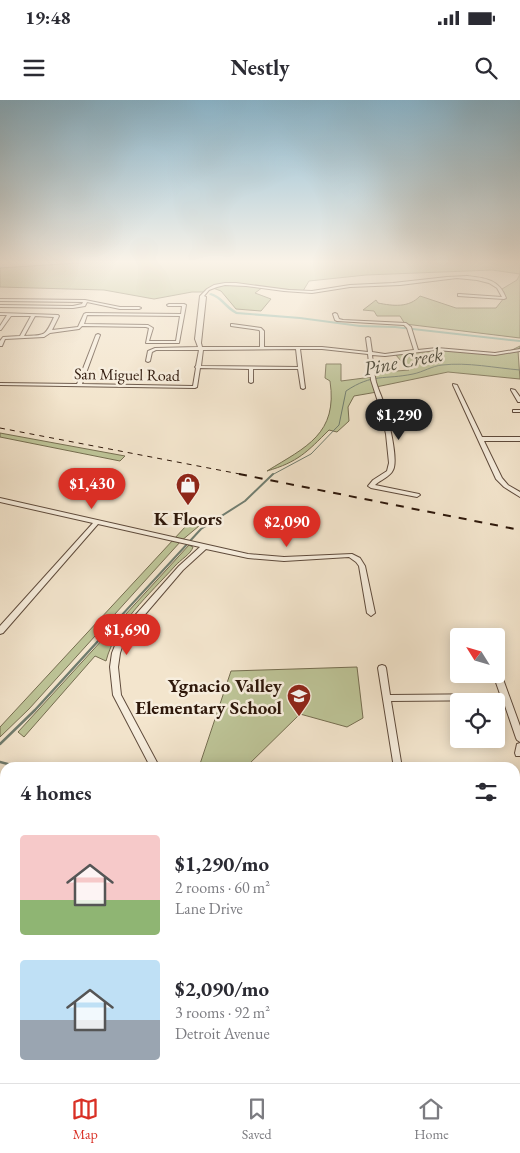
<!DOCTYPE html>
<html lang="en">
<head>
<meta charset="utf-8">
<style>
  :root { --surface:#fff; --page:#f7f7f7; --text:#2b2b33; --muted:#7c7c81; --line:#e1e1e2; --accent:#d93025 }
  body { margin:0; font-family:"EB Garamond",serif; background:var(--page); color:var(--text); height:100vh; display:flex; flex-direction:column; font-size:19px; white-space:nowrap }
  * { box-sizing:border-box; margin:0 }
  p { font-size:16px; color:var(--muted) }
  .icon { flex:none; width:28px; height:28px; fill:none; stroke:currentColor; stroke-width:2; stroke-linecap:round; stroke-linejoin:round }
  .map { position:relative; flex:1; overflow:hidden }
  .sheet { position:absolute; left:0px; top:662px; width:520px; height:321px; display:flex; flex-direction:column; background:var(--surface); border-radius:15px 15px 0 0; box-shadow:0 2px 12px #0003 }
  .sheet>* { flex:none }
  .needle { width:32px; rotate:307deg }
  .tools { position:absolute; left:450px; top:528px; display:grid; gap:10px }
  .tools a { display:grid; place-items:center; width:55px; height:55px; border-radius:5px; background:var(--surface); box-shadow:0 2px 12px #0003; font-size:25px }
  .price { position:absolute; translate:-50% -42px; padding:0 11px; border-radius:18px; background:var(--accent); color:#fff; font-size:16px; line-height:32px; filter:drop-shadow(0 1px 2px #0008) }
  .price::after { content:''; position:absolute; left:50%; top:30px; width:15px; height:11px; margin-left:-8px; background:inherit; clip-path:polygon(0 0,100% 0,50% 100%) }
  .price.active { background:#222; color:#fff }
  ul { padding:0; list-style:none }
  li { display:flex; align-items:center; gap:15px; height:125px; padding:0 20px }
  li span { display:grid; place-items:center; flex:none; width:140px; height:100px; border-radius:5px; color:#555 }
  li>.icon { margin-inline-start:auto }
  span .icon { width:60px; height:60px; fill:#fffc; stroke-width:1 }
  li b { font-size:21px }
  h2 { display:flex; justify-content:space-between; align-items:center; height:60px; padding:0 20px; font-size:21px }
  .status { display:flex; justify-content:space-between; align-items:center; height:35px; padding:0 25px; background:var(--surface); direction:ltr }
  .status svg { height:14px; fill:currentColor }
  header { display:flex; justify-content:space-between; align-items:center; height:65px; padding:0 20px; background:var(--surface); font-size:22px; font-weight:700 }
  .tabs { display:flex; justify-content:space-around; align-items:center; height:70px; border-top:1px solid var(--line); background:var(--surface); font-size:14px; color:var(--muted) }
  .tabs a { display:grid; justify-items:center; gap:2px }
  .tabs .active { color:var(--accent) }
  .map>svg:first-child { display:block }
</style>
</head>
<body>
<div class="status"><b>19:48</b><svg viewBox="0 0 49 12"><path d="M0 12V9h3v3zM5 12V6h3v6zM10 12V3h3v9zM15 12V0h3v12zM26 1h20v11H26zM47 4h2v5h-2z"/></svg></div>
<header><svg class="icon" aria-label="menu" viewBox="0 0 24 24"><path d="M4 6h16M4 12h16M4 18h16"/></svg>Nestly<svg class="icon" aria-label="search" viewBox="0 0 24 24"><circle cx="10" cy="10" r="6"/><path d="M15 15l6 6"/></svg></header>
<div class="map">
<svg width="520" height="983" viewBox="0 0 520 983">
  <rect width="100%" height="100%" fill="#f3e5cd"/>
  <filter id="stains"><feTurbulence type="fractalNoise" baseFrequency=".004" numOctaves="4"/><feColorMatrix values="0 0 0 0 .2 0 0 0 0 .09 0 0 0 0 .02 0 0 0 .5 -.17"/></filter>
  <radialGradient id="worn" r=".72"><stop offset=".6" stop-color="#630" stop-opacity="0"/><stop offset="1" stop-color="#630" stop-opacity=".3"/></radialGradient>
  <g fill="#bdc497" stroke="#766e51">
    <path d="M92,162H520V238L405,224L400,216H377L374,211L363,210L376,200L378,203C393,206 409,208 420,196L456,208H496L504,198L502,189L517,180L520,174L492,170L366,175L309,181L303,191L263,187L255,193L271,199L261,211L236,209L221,191L213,188L205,192H192L154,199L104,190L0,187V168Z"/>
    <path d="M520,246L518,251L520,279L448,272L376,287L377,292L354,296L348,307L349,321L337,332L329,330C307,352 298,362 267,371C306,347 338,334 330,281L325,278L326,264H341V281L372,277V273L409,270L395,254L437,249L495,254L506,253Z"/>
    <path d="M0,333L125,356L120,361L0,337Z"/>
    <path d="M198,424L199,426L181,441L29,609L0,637V627L186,426Z"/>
    <path d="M189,445L193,447C191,454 180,460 175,466C149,495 116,523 106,561L95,556L24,637L18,632Z"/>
    <path d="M357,567L363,618L347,627L300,614L246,667H199L231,571Z"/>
  </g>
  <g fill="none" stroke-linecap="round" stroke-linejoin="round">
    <path stroke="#717d6f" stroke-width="1" d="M272,375L311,354L339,325L346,291C373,273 384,280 413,274C423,272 432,266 442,265C468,262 495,268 520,270"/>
    <path stroke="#717d6f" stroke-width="2" d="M109,529L201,429L245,401L273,374"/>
    <g stroke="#717d6f" stroke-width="2.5">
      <path d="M0,644L35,610L110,528"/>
      <path d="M0,662L23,668"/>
    </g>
    <path stroke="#717d6f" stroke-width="3" d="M215,979V983"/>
    <path fill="#9dc0b1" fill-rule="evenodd" d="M211,193C222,196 227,206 237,212L300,217L360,225L395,226L520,240V242L395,228L360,227L300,219L236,214C225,209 221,198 210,195L209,194Z"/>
    <defs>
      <g id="minor">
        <path d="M467,176C485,178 499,179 506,198L504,199L458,196V194H459L502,197L497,188L489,183L477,180L457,178L400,185L350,187L312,193L284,191L246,186L225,185L217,187L209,190L204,196L206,197L201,243L202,247H260V231L259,230L231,226V224H232L261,228L264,231V247H322L368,252L366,238L368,237L370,238L372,252L385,254L414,250L407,228L404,225L337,221L335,220L333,214L335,213L337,214L339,219L343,220L406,223L411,227L418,250L437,248L495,253L520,249V251L495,255L437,250L385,256L372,255C373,264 374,273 376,282C378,289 381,295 383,301C387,314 399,359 393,370C390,377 380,380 375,385L419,394L420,395L417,397L371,388L368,386L373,380L387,371L389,363L386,334L379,305L371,280L368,254L322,249H300L305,288L303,289L301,288L298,269H253V282L251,283L249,282V269L200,268L197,287L195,288L0,285V283L77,284L96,235L98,234L100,235L82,284L193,286L196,268L195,267L196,266L199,250H156L152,252L150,261L148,262L146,261L148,251L155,248L198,247L195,239L200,196L207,189L214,185L225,183H236L289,190L312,191L350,185L393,183L447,177ZM296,249L298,267L201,266L203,250Z"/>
        <path d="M0,199L85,200L120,207H139L141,208L139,209H120L87,202L85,206L73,208L0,207V205L73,206L82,204L83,202L0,201Z"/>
        <path d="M169,204H184L186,205L179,243H146L149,228L146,227L82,226L79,229L50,233L44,237L5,239L2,246H0V241L3,237L20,236L31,216H11L1,230H0V226L7,215H0V213L58,215L59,216L52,230L78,227L84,214L86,213L181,214L182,206H168L167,205ZM87,215L180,216L176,241H149L153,228L148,225L84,224ZM35,216L54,217C45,237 45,235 24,236Z"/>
        <path d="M453,284L457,285L482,337H520V341H484L502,378L508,385L520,392V397L504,387L496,379L453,285Z"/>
        <path d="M511,289L515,290L520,297V302H518L511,290Z"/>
        <rect x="513" y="310" width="7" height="2"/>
        <path d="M0,398L248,454L284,457L352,454L360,458L365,466L375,513L371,516L367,513L359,466L356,462L349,457L284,461L248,458L206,449L183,470L136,525L124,541L120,553L118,567L121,595L160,668H151L113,595L110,567L112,553L118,538L130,521L179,466L200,447L98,424L3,533L0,534V526L93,423L0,402Z"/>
        <path d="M382,565L385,566L386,568L390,595L500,594L493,574H496V567L499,568L520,626V642L517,640L516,638L503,600L391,601L402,668H394L378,568L379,566Z"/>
        <path d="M520,643V656H516L515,653L517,644Z"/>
        <rect x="515" y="735" width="5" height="8"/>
        <rect x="515" y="833" width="5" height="10"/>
        <path d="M5,884V911L4,913L0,915V889L1,886Z"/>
        <rect x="515" y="954" width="5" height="12"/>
        <rect x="100" y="979" width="12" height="4"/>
        <rect x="182" y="979" width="12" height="4"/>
        <path d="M307,979H323L325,983H307L306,981Z"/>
        <path d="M447,979H459L460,983H448Z"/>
      </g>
    </defs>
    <use href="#minor" stroke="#5f4b3c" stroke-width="2"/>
    <use href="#minor" fill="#f7eede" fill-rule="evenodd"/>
    <path stroke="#2e180b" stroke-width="1" stroke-dasharray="5 5" stroke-linecap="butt" d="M0,328L245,375"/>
    <path stroke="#2e180b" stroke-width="2" stroke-dasharray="8 8" stroke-linecap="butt" d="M239,374L520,430"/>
  </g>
  <linearGradient id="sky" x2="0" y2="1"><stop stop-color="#8ab9d2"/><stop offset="0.54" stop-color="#faf3e8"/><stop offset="1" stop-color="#faf3e8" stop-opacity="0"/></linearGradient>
  <rect width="520" height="300" fill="url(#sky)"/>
  <defs>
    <symbol id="shop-pin" viewBox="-11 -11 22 30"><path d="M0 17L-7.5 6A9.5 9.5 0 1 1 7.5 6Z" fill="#8f2418" stroke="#f7eede"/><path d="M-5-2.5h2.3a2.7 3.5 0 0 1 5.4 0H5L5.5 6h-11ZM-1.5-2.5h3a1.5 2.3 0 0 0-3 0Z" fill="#fff"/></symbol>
    <symbol id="school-pin" viewBox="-11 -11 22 30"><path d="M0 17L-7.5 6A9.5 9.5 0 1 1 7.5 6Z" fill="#8f2418" stroke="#f7eede"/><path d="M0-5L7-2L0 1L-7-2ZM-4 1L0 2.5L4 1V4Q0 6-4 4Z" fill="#fff"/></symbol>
  </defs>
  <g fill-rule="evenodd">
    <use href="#shop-pin" x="174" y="371" width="28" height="38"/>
    <use href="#school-pin" x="285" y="582" width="28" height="38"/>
  </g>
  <g text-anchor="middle" stroke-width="5" stroke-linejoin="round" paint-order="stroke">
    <g font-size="16" fill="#2e180b" stroke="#f7eede">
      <text transform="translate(127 274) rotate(1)" y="6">San Miguel Road</text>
    </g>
    <g font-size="19" font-weight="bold" fill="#2e180b" stroke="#f7eede">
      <text x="188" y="425">K Floors</text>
      <text x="282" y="592" text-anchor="end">Ygnacio Valley<tspan x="282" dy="22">Elementary School</tspan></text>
    </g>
    <g font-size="20" font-style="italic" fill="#555345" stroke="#f7eede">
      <text transform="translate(403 261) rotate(-11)" y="7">Pine Creek</text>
    </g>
  </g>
  <rect width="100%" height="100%" filter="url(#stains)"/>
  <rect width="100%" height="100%" fill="url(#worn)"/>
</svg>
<div class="tools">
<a><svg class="needle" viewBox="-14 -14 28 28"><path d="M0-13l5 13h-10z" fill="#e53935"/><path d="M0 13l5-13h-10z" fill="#7c7c81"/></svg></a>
<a><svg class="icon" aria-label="locate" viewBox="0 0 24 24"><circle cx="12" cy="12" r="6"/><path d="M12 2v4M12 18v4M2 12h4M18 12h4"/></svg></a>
</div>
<b class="price active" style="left:399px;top:341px">$1,290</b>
<b class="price" style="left:92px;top:410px">$1,430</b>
<b class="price" style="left:287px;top:448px">$2,090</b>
<b class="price" style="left:127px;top:556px">$1,690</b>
<section class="sheet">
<h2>4 homes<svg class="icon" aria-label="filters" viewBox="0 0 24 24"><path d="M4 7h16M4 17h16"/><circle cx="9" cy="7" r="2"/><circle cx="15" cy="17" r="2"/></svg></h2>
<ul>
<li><span style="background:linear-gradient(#f6c9c9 65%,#8fb573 0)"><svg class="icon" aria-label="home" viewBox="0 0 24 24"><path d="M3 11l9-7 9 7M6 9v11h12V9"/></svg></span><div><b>$1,290/mo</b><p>2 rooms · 60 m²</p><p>Lane Drive</p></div></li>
<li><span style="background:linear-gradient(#bfe0f5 60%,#9aa5b1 0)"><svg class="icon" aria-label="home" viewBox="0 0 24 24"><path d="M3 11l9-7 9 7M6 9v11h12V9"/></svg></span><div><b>$2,090/mo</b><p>3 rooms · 92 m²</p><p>Detroit Avenue</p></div></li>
</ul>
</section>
</div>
<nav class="tabs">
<a class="active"><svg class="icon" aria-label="map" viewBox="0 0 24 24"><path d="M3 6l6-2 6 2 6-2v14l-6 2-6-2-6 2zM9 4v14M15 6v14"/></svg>Map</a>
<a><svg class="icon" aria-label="saved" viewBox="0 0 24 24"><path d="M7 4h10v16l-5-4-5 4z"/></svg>Saved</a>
<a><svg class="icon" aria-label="home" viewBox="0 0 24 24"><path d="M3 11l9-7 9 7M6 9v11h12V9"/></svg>Home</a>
</nav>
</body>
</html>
